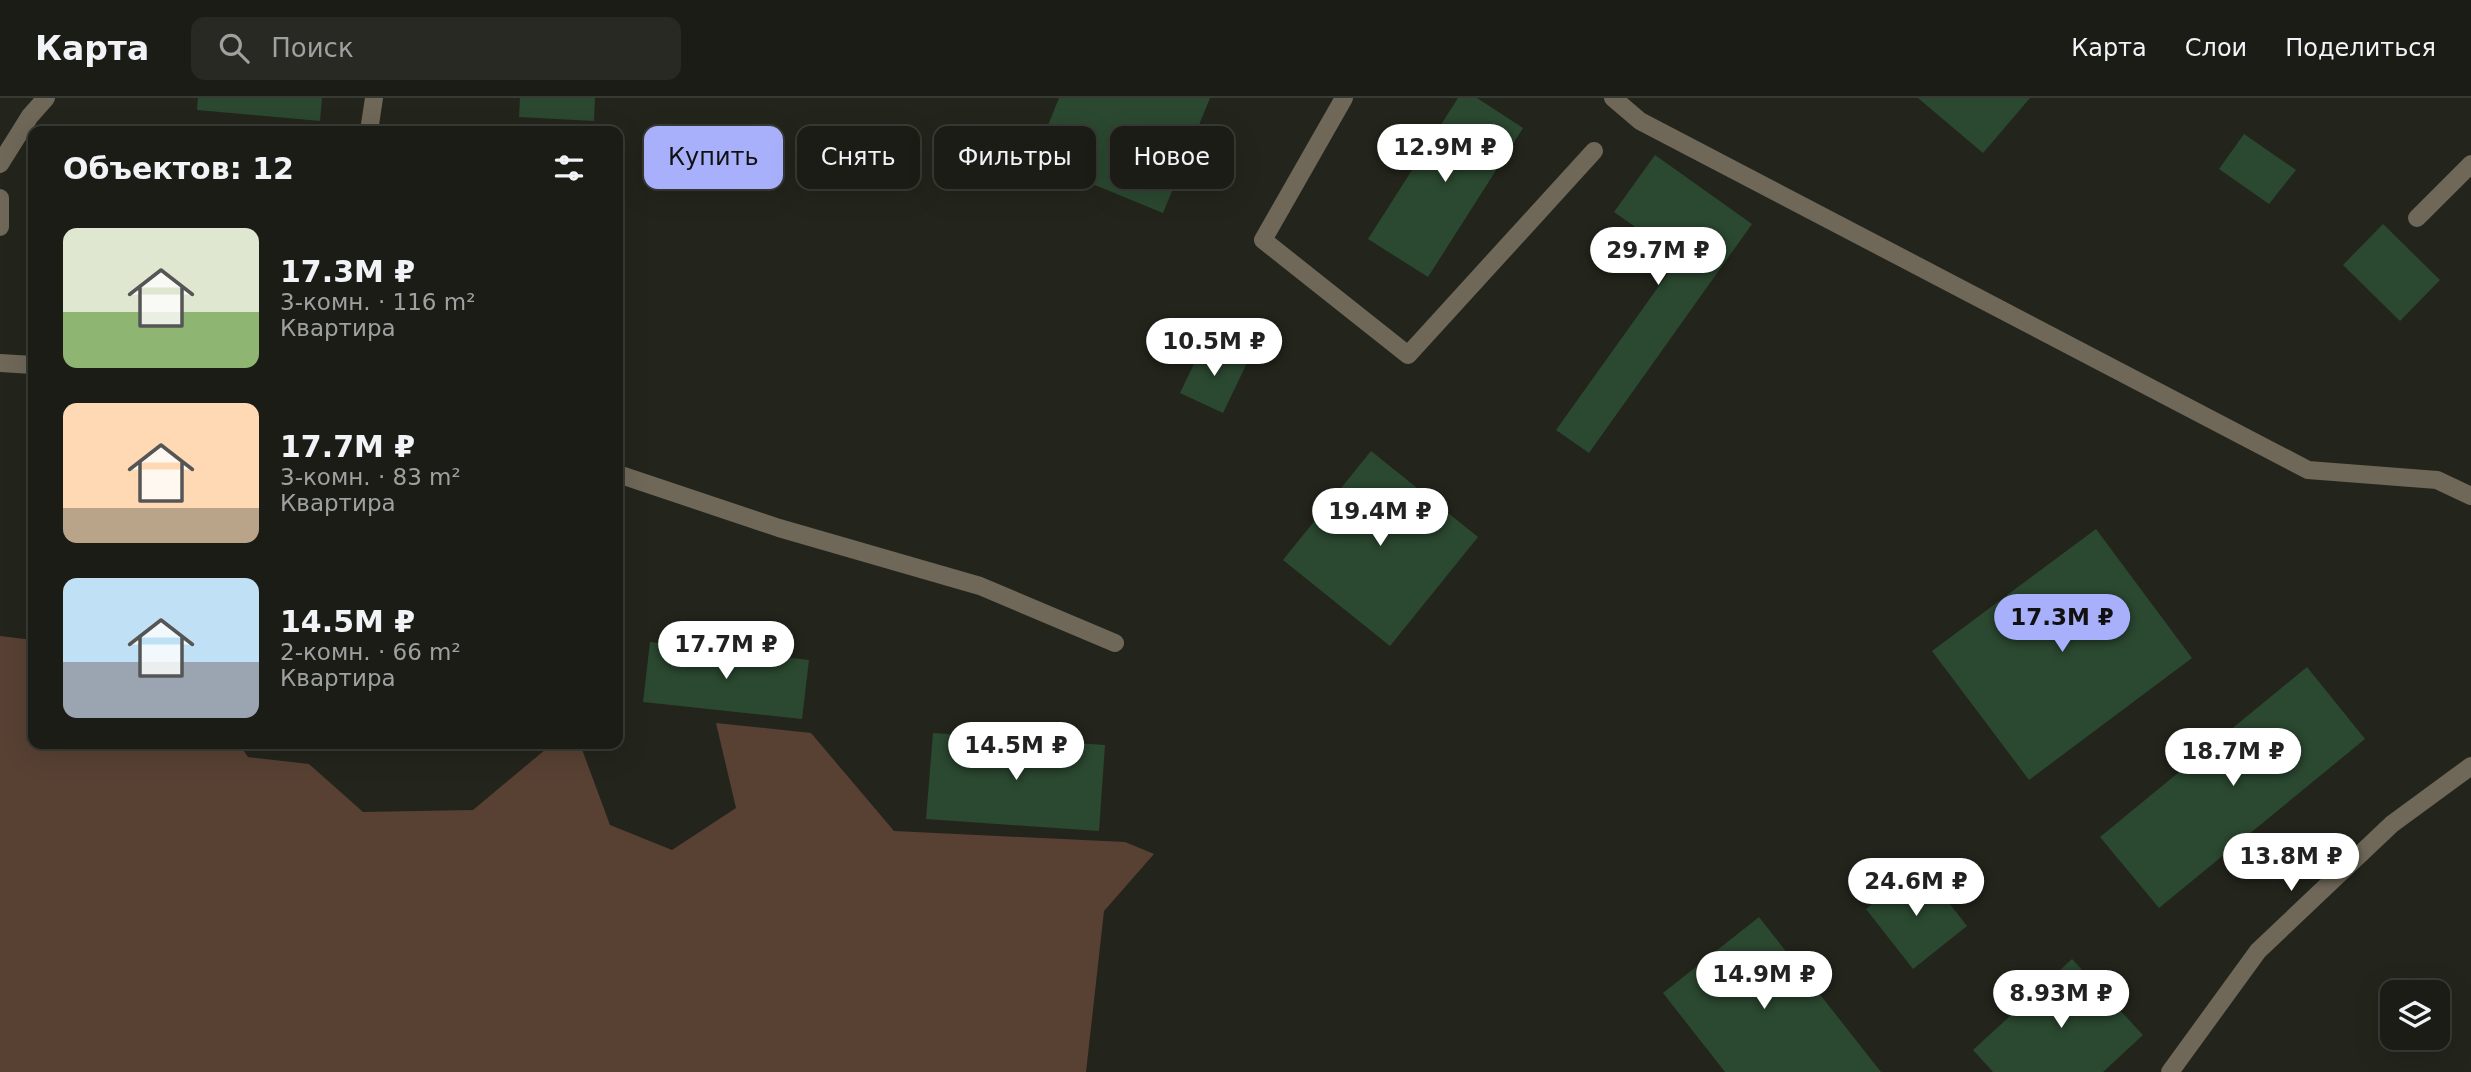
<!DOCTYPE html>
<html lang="ru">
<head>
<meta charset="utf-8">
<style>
  :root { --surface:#1a1c15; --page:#272922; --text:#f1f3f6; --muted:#9fa1a0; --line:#383a34; --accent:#a8b0fc }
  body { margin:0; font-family:"DejaVu Sans",sans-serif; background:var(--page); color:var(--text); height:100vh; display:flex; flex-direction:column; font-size:26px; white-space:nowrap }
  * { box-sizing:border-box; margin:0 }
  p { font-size:23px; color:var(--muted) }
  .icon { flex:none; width:38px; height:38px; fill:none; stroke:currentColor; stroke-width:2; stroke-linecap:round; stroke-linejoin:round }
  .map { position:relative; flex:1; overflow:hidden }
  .panel { position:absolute; left:28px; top:28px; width:595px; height:623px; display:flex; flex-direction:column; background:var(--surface); border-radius:14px; box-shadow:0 7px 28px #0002,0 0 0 2px var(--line) }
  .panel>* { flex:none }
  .guide { position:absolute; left:644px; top:28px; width:665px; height:63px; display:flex; gap:14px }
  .buttons { position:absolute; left:2380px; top:882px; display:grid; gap:14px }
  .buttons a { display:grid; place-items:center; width:70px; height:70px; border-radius:14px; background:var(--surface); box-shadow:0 7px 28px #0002,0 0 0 2px var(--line); font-size:35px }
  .price { position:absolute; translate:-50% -60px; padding:0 16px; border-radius:24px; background:#fff; color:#222; font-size:23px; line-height:46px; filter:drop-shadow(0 2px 4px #0008) }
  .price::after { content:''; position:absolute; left:50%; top:42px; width:21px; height:16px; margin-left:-10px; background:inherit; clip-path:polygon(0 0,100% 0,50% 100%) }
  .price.current { background:var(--accent); color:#111 }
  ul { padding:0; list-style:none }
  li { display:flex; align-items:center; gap:21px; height:175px; padding:0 35px }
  li span { display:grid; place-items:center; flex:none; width:196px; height:140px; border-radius:14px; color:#555 }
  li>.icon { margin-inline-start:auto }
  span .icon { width:84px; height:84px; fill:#fffc; stroke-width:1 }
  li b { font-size:30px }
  h2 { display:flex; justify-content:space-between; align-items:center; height:84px; padding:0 35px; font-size:30px }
  .tag { padding:0 24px; border-radius:14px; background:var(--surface); box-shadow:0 7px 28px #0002,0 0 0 2px var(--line); font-size:24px; line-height:63px }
  .tag.current { background:var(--accent); color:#111 }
  header { display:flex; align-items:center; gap:42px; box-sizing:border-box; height:98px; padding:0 35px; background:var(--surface); border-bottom:2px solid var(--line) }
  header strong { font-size:33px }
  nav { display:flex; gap:38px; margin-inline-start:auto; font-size:24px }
  .search { width:490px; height:63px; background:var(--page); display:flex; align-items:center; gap:18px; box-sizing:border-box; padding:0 24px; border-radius:14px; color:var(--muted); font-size:26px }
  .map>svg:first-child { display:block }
</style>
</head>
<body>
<header>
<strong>Карта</strong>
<div class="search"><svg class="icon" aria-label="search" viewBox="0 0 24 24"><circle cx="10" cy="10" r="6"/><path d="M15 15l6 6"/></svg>Поиск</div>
<nav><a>Карта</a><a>Слои</a><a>Поделиться</a></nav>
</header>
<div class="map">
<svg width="2471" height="974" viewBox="0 0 2471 974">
  <rect width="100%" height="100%" fill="#23251c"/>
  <path fill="#584133" d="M0,538L33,542V646H239L248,659L309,666L363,714L473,712L552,646H580L610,727L672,752L736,710L716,625L811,635L894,733L1125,744L1154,756L1104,813L1086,974H0Z"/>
  <g fill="#2b4830">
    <path d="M198,0H322L320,23L197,12Z"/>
    <path d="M520,0H595L594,23L519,19Z"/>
    <path d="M1059,0H1210L1163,115L1034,62Z"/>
    <path d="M1458,0H1477L1523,30L1428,179L1368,141Z"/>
    <path d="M1918,0H2030L1983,55Z"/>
    <path d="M2244,36L2296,72L2269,106L2219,71Z"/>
    <path d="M1655,57L1752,126L1589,355L1556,332L1679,160L1614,114Z"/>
    <path d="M2383,126L2440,182L2400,223L2343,167Z"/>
    <path d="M1204,245L1247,265L1223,315L1180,295Z"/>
    <path d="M1371,353L1478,439L1390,548L1283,462Z"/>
    <path d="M2096,431L2192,560L2029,682L1932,553Z"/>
    <path d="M650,544L809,562L802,621L643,604Z"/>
    <path d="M2307,569L2365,641L2159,810L2100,739Z"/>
    <path d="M933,635L1105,647L1099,733L926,721Z"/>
    <path d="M1920,768L1967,828L1913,871L1866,811Z"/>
    <path d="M1759,819L1881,974H1725L1663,895Z"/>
    <path d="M2072,861L2143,937L2103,974H1993L1973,952Z"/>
  </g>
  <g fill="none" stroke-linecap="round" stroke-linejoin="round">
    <g stroke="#6f6859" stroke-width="18">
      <path d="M1344,0L1263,142L1408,257L1594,53"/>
      <path d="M1613,0L1640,23L2308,372L2437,382L2471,398"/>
      <path d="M369,33L374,0"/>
      <path d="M0,66L30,18L46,0"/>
      <path d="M0,100V129"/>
      <path d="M2417,120L2471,66"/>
      <path d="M0,265L33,267"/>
      <path d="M618,376L779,430L980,488L1115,545"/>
      <path d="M2170,974L2258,853L2392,726L2471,668"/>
    </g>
  </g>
</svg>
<div class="buttons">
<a><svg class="icon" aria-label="layers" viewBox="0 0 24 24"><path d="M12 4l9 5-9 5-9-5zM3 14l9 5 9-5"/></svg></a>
</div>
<b class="price" style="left:1445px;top:86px">12.9M ₽</b>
<b class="price" style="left:1658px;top:189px">29.7M ₽</b>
<b class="price" style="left:1214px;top:280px">10.5M ₽</b>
<b class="price" style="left:1380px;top:450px">19.4M ₽</b>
<b class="price current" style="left:2062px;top:556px">17.3M ₽</b>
<b class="price" style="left:726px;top:583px">17.7M ₽</b>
<b class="price" style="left:1016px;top:684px">14.5M ₽</b>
<b class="price" style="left:2233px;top:690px">18.7M ₽</b>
<b class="price" style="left:2291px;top:795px">13.8M ₽</b>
<b class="price" style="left:1916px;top:820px">24.6M ₽</b>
<b class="price" style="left:1764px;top:913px">14.9M ₽</b>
<b class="price" style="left:2061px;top:932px">8.93M ₽</b>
<div class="guide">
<a class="tag current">Купить</a>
<a class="tag">Снять</a>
<a class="tag">Фильтры</a>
<a class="tag">Новое</a>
</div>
<section class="panel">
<h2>Объектов: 12<svg class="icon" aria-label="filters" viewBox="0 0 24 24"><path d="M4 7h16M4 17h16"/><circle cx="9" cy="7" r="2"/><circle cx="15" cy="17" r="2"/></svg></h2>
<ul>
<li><span style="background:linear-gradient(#dfe7d0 60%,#8fb573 0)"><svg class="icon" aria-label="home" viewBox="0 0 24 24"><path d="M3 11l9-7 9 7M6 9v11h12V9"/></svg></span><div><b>17.3M ₽</b><p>3-комн. · 116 m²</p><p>Квартира</p></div></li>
<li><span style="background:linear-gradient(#ffd9b3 75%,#b9a48a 0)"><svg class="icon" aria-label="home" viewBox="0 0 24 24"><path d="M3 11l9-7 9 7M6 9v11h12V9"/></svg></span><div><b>17.7M ₽</b><p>3-комн. · 83 m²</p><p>Квартира</p></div></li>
<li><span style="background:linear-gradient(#bfe0f5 60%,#9aa5b1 0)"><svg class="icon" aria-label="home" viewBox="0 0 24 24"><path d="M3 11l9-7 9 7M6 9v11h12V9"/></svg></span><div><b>14.5M ₽</b><p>2-комн. · 66 m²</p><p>Квартира</p></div></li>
</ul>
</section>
</div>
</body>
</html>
